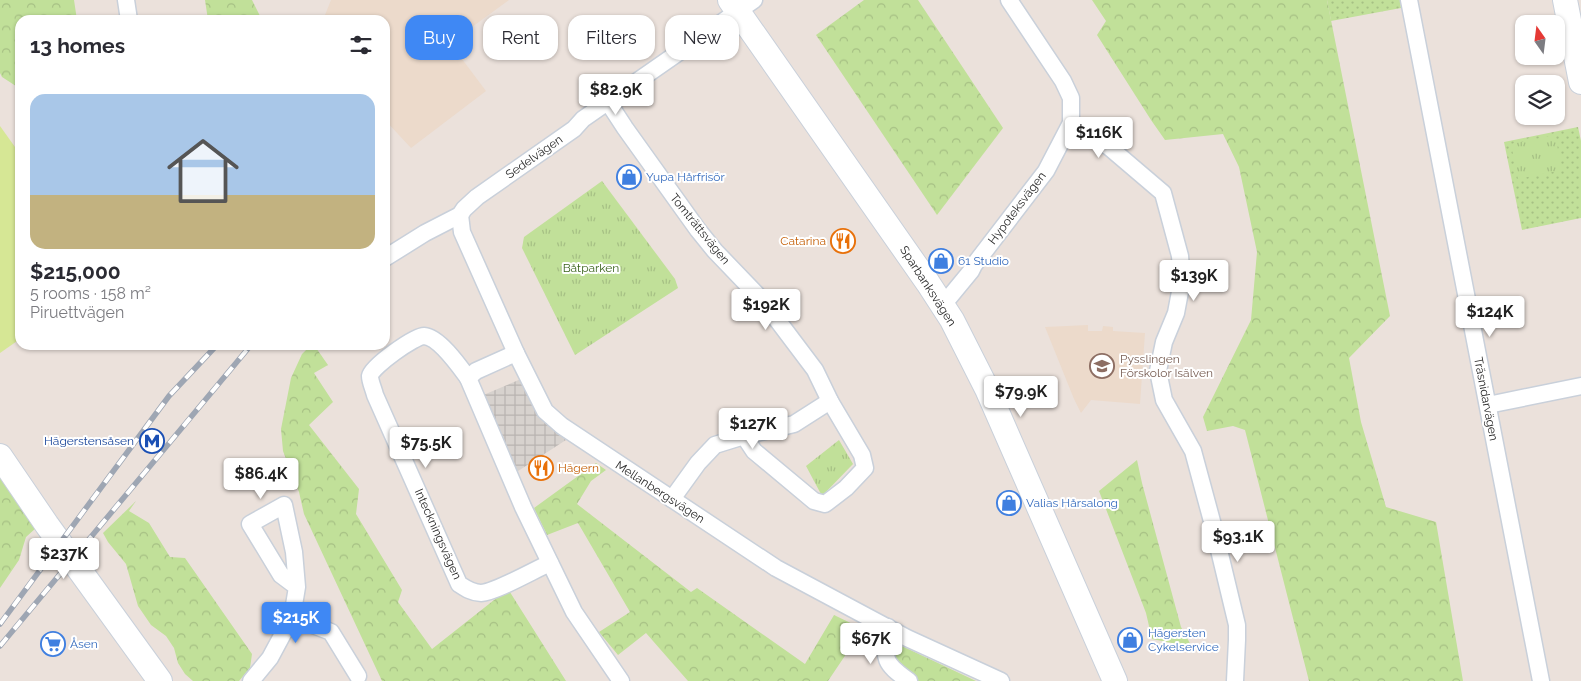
<!DOCTYPE html>
<html lang="en">
<head>
<meta charset="utf-8">
<style>
  :root { --surface:#fff; --page:#f7f7f7; --text:#2b2b33; --muted:#7c7c81; --line:#e1e1e2; --accent:#3f88f4 }
  body { margin:0; font-family:Raleway,sans-serif; background:var(--page); color:var(--text); height:100vh; display:flex; flex-direction:column; font-size:19px; white-space:nowrap }
  * { box-sizing:border-box; margin:0 }
  p { font-size:16px; color:var(--muted) }
  .icon { flex:none; width:28px; height:28px; fill:none; stroke:currentColor; stroke-width:2; stroke-linecap:round; stroke-linejoin:round }
  .map { position:relative; flex:1; overflow:hidden }
  .side { position:absolute; left:15px; top:15px; width:375px; height:335px; display:flex; flex-direction:column; background:var(--surface); border-radius:15px; box-shadow:0 1px 4px #0004 }
  .side>* { flex:none }
  .hud { position:absolute; left:405px; top:15px; width:475px; height:45px; display:flex; gap:10px }
  .needle { width:32px; rotate:346deg }
  .buttons { position:absolute; left:1515px; top:15px; display:grid; gap:10px }
  .buttons a { display:grid; place-items:center; width:50px; height:50px; border-radius:10px; background:var(--surface); box-shadow:0 1px 4px #0004; font-size:25px }
  .price { position:absolute; translate:-50% -42px; padding:0 11px; border-radius:5px; background:#fff; color:#222; font-size:16px; line-height:32px; filter:drop-shadow(0 1px 2px #0008) }
  .price::after { content:''; position:absolute; left:50%; top:30px; width:15px; height:11px; margin-left:-8px; background:inherit; clip-path:polygon(0 0,100% 0,50% 100%) }
  .price.active { background:var(--accent); color:#fff }
  ul { padding:0; list-style:none }
  li { display:grid; align-content:center; gap:10px; height:265px; padding:0 15px }
  li+li { border-top:1px solid var(--line) }
  li span { display:grid; place-items:center; height:155px; border-radius:15px; color:#555 }
  li>.icon { margin-inline-start:auto }
  span .icon { width:90px; height:90px; fill:#fffc; stroke-width:1 }
  li b { font-size:21px }
  h2 { display:flex; justify-content:space-between; align-items:center; height:60px; padding:0 15px; font-size:21px }
  .chip { padding:0 18px; border-radius:15px; background:var(--surface); box-shadow:0 1px 4px #0004; font-size:18px; line-height:45px }
  .chip.active { background:var(--accent); color:#fff }
  .map>svg:first-child { display:block }
</style>
</head>
<body>
<div class="map">
<svg width="1581" height="681" viewBox="0 0 1581 681">
  <defs>
    <pattern id="grass-dots" width="8" height="8" patternUnits="userSpaceOnUse" patternTransform="scale(1.25)"><rect width="8" height="8" fill="#c1e099"/><path d="M2 2h.1M6 6h.1" fill="none" stroke="#a6c084" stroke-width="1.8" stroke-linecap="round"/></pattern>
    <pattern id="forest-crowns" width="20" height="18" patternUnits="userSpaceOnUse" patternTransform="scale(1.25)"><rect width="20" height="18" fill="#c1e099"/><path d="M2 6a3 3 0 1 1 6 0M12 15a3 3 0 1 1 6 0" fill="none" stroke="#a6c084"/></pattern>
    <pattern id="park-tufts" width="24" height="20" patternUnits="userSpaceOnUse" patternTransform="scale(1.25)"><rect width="24" height="20" fill="#c1e099"/><path d="M3 7l-1-3M5 7V3M7 7l1-3M15 17l-1-3M17 17v-4M19 17l1-3" fill="none" stroke="#a6c084"/></pattern>
    <pattern id="plaza-grid" width="8" height="8" patternUnits="userSpaceOnUse" patternTransform="scale(1.25)"><rect width="8" height="8" fill="#d7d2ce"/><path d="M0 4h8M4 0v8" fill="none" stroke="#b9b4b1"/></pattern>
  </defs>
  <rect width="100%" height="100%" fill="#ebe1db"/>
  <g fill="#ecdacb">
    <path d="M331,0H509L450,43L486,91L411,148L385,120V20H323Z"/>
    <path d="M1088,325V331H1102L1103,326L1113,327V331L1145,333L1140,404L1091,400L1081,413L1074,399L1045,327Z"/>
  </g>
  <g fill="url(#grass-dots)">
    <path d="M1327,0H1400L1401,8L1331,21Z"/>
    <path d="M1578,127L1581,141V218L1522,230L1504,142Z"/>
  </g>
  <g fill="url(#forest-crowns)">
    <path d="M0,0H74L77,20H20V92L19,88L2,77L0,73Z"/>
    <path d="M205,0H252L262,20H208Z"/>
    <path d="M864,0H918L1003,128L937,215L816,35Z"/>
    <path d="M1092,0H1327L1390,316L1349,358L1361,422L1386,507L1436,522L1463,681H1309L1245,430L1233,426L1207,431L1203,417L1251,320L1257,252L1239,167L1223,134L1165,140L1151,120L1097,35L1106,21Z"/>
    <path d="M311,345H314L328,365L314,373L333,402L309,425L359,489L356,514L402,590L398,602L432,649L508,589L566,681H382L304,514L299,492L283,451L281,429L291,378L302,354Z"/>
    <path d="M1137,460L1142,483L1181,627L1192,647L1152,639L1146,613L1099,491Z"/>
    <path d="M596,463L606,470L591,481L577,504L691,592L697,588L805,664L834,615L863,629L828,681H688L646,633L618,655L599,632L630,612L578,523L547,535L534,508Z"/>
    <path d="M0,476L36,528L26,537L19,560L0,588Z"/>
    <path d="M136,501L129,511L149,523L170,557L185,558L252,654L250,668L239,681H193L185,674L178,663L174,648L166,636L151,625L138,606L126,564L108,542L103,533Z"/>
    <path d="M902,646L976,681H912L895,669L890,649Z"/>
  </g>
  <g fill="url(#park-tufts)">
    <path d="M1555,135L1562,170L1518,179L1511,144Z"/>
    <path d="M602,181L675,279L678,288L575,355L522,248L524,237Z"/>
    <path d="M839,440L853,464L822,496L806,466Z"/>
  </g>
  <path fill="#d6e795" d="M0,126L20,154V339L0,353Z"/>
  <path fill="url(#plaza-grid)" d="M521,379L541,419L566,440L515,473L481,396Z"/>
  <g fill="none" stroke-linecap="round" stroke-linejoin="round">
    <defs>
      <g id="street">
        <path d="M126,0L129,20"/>
        <path d="M1409,0L1541,681"/>
        <path d="M608,102L625,128L698,230L715,251L763,301L815,370L830,401L862,455L865,468L846,488L825,504L814,501L754,451L744,436"/>
        <path d="M1071,123L1109,147L1163,193L1180,256L1182,281L1176,313L1164,342L1158,371L1164,400L1193,451L1213,525L1237,625V640L1235,681"/>
        <path d="M460,215L462,232L516,353L545,411L562,426L776,568L907,638L1001,681"/>
        <path d="M385,258L425,233L460,215L464,209L477,197L574,129L583,119L754,0"/>
        <path d="M943,305L971,271L974,265L1046,171L1071,123V98L1063,81L1009,0"/>
        <path d="M516,353L476,371L468,378L523,507L574,612L621,681"/>
        <path d="M468,378C460,367 439,337 424,336C415,336 372,366 370,376C370,382 374,390 375,395L459,584C465,588 472,593 481,593C496,592 534,570 550,563"/>
        <path d="M1488,405L1581,386"/>
        <path d="M672,499L698,463L715,445L744,436L794,424L830,401"/>
        <path d="M292,617L331,632L358,676"/>
        <path d="M888,627C884,659 882,662 909,681"/>
        <path d="M251,681L270,658L292,617L297,587L294,552L284,505L250,524L281,575L297,587"/>
      </g>
      <g id="secondary">
        <path d="M730,0L928,283L952,320L987,389L1115,681"/>
        <path d="M1565,0L1581,82"/>
        <path d="M0,456L47,525L160,681"/>
      </g>
    </defs>
    <use href="#street" stroke="#c9d0da" stroke-width="19"/>
    <use href="#secondary" stroke="#c9d0da" stroke-width="26"/>
    <use href="#street" stroke="#fff" stroke-width="16"/>
    <use href="#secondary" stroke="#fff" stroke-width="24"/>
    <defs>
      <g id="rail">
        <path d="M0,624L169,396L217,345"/>
        <path d="M0,646L251,345"/>
      </g>
    </defs>
    <use href="#rail" stroke="#9ea6b3" stroke-width="5.5"/>
    <use href="#rail" stroke="#fff" stroke-width="4" stroke-dasharray="11" stroke-linecap="butt"/>
  </g>
  <defs>
    <symbol id="shop-ring" viewBox="-11 -11 22 22"><circle r="9.5" fill="#fff" stroke="#3f7fe0" stroke-width="1.5"/><path d="M-5-2.5h2.3a2.7 3.5 0 0 1 5.4 0H5L5.5 6h-11ZM-1.5-2.5h3a1.5 2.3 0 0 0-3 0Z" fill="#3f7fe0"/></symbol>
    <symbol id="restaurant-ring" viewBox="-11 -11 22 22"><circle r="9.5" fill="#fff" stroke="#e8710a" stroke-width="1.5"/><path d="M-5-6h1v4h1v-4h1v4h1v-4h1v5L-1.5 .5V6h-2V.5L-5-1ZM5-6V6H3V1.5H1.5Q1.5-4 5-6Z" fill="#e8710a"/></symbol>
    <symbol id="school-ring" viewBox="-11 -11 22 22"><circle r="9.5" fill="#fff" stroke="#8d6e63" stroke-width="1.5"/><path d="M0-5L7-2L0 1L-7-2ZM-4 1L0 2.5L4 1V4Q0 6-4 4Z" fill="#8d6e63"/></symbol>
    <symbol id="metro-ring" viewBox="-11 -11 22 22"><circle r="9.5" fill="#fff" stroke="#1a4fb4" stroke-width="1.5"/><path d="M-5.5 5V-5H-3L0 0L3-5H5.5V5H3V-.5L0 4L-3-.5V5Z" fill="#1a4fb4"/></symbol>
    <symbol id="supermarket-ring" viewBox="-11 -11 22 22"><circle r="9.5" fill="#fff" stroke="#3f7fe0" stroke-width="1.5"/><path d="M-6-5.5h2.5l.6 2H6L4.5 2H-2.5L-4.4-4H-6ZM-1.5 3.2a1.3 1.3 0 1 0 .1 0ZM3 3.2a1.3 1.3 0 1 0 .1 0Z" fill="#3f7fe0"/></symbol>
  </defs>
  <g fill-rule="evenodd">
    <use href="#shop-ring" x="615" y="163" width="28" height="28"/>
    <use href="#restaurant-ring" x="829" y="227" width="28" height="28"/>
    <use href="#shop-ring" x="927" y="247" width="28" height="28"/>
    <use href="#school-ring" x="1088" y="352" width="28" height="28"/>
    <use href="#metro-ring" x="138" y="427" width="28" height="28"/>
    <use href="#restaurant-ring" x="527" y="454" width="28" height="28"/>
    <use href="#shop-ring" x="995" y="489" width="28" height="28"/>
    <use href="#shop-ring" x="1116" y="626" width="28" height="28"/>
    <use href="#supermarket-ring" x="39" y="630" width="28" height="28"/>
  </g>
  <g text-anchor="middle" stroke-width="4" stroke-linejoin="round" paint-order="stroke">
    <g font-size="12" fill="#292929" stroke="#fff">
      <text transform="translate(534 157) rotate(-35)" y="4">Sedelvägen</text>
      <text transform="translate(1017 208) rotate(-53)" y="4">Hypoteksvägen</text>
      <text transform="translate(700 229) rotate(51)" y="4">Tomträttsvägen</text>
      <text transform="translate(928 286) rotate(57)" y="4">Sparbanksvägen</text>
      <text transform="translate(1486 399) rotate(79)" y="4">Träsnidarvägen</text>
      <text transform="translate(660 492) rotate(33)" y="4">Mellanbergsvägen</text>
      <text transform="translate(438 534) rotate(66)" y="4">Inteckningsvägen</text>
    </g>
    <g font-size="12" fill="#366cbe" stroke="#fff" text-anchor="start">
      <text x="646" y="181">Yupa Hårfrisör</text>
      <text x="958" y="265">61 Studio</text>
      <text x="1026" y="507">Valias Hårsalong</text>
      <text x="1148" y="637">Hägersten<tspan x="1148" dy="14">Cykelservice</tspan></text>
      <text x="70" y="648">Åsen</text>
    </g>
    <g font-size="12" fill="#c56008" stroke="#fff" text-anchor="end">
      <text x="826" y="245">Catarina</text>
      <text x="558" y="472" text-anchor="start">Hägern</text>
    </g>
    <g font-size="12" fill="#3a631c" stroke="#fff">
      <text x="591" y="272">Båtparken</text>
    </g>
    <g font-size="12" fill="#785e54" stroke="#fff" text-anchor="start">
      <text x="1120" y="363">Pysslingen<tspan x="1120" dy="14">Förskolor Isälven</tspan></text>
    </g>
    <g font-size="12" fill="#164399" stroke="#fff" text-anchor="end">
      <text x="134" y="445">Hägerstensåsen</text>
    </g>
  </g>
</svg>
<div class="buttons">
<a><svg class="needle" viewBox="-14 -14 28 28"><path d="M0-13l5 13h-10z" fill="#e53935"/><path d="M0 13l5-13h-10z" fill="#7c7c81"/></svg></a>
<a><svg class="icon" aria-label="layers" viewBox="0 0 24 24"><path d="M12 4l9 5-9 5-9-5zM3 14l9 5 9-5"/></svg></a>
</div>
<b class="price" style="left:616px;top:116px">$82.9K</b>
<b class="price" style="left:1099px;top:159px">$116K</b>
<b class="price" style="left:1194px;top:302px">$139K</b>
<b class="price" style="left:766px;top:331px">$192K</b>
<b class="price" style="left:1490px;top:338px">$124K</b>
<b class="price" style="left:1021px;top:418px">$79.9K</b>
<b class="price" style="left:753px;top:450px">$127K</b>
<b class="price" style="left:426px;top:469px">$75.5K</b>
<b class="price" style="left:261px;top:500px">$86.4K</b>
<b class="price" style="left:1238px;top:563px">$93.1K</b>
<b class="price" style="left:64px;top:580px">$237K</b>
<b class="price active" style="left:296px;top:644px">$215K</b>
<b class="price" style="left:871px;top:665px">$67K</b>
<div class="hud">
<a class="chip active">Buy</a>
<a class="chip">Rent</a>
<a class="chip">Filters</a>
<a class="chip">New</a>
</div>
<section class="side">
<h2>13 homes<svg class="icon" aria-label="filters" viewBox="0 0 24 24"><path d="M4 7h16M4 17h16"/><circle cx="9" cy="7" r="2"/><circle cx="15" cy="17" r="2"/></svg></h2>
<ul>
<li><span style="background:linear-gradient(#a9c7e8 65%,#c2b280 0)"><svg class="icon" aria-label="home" viewBox="0 0 24 24"><path d="M3 11l9-7 9 7M6 9v11h12V9"/></svg></span><div><b>$215,000</b><p>5 rooms · 158 m²</p><p>Piruettvägen</p></div></li>
</ul>
</section>
</div>
</body>
</html>
